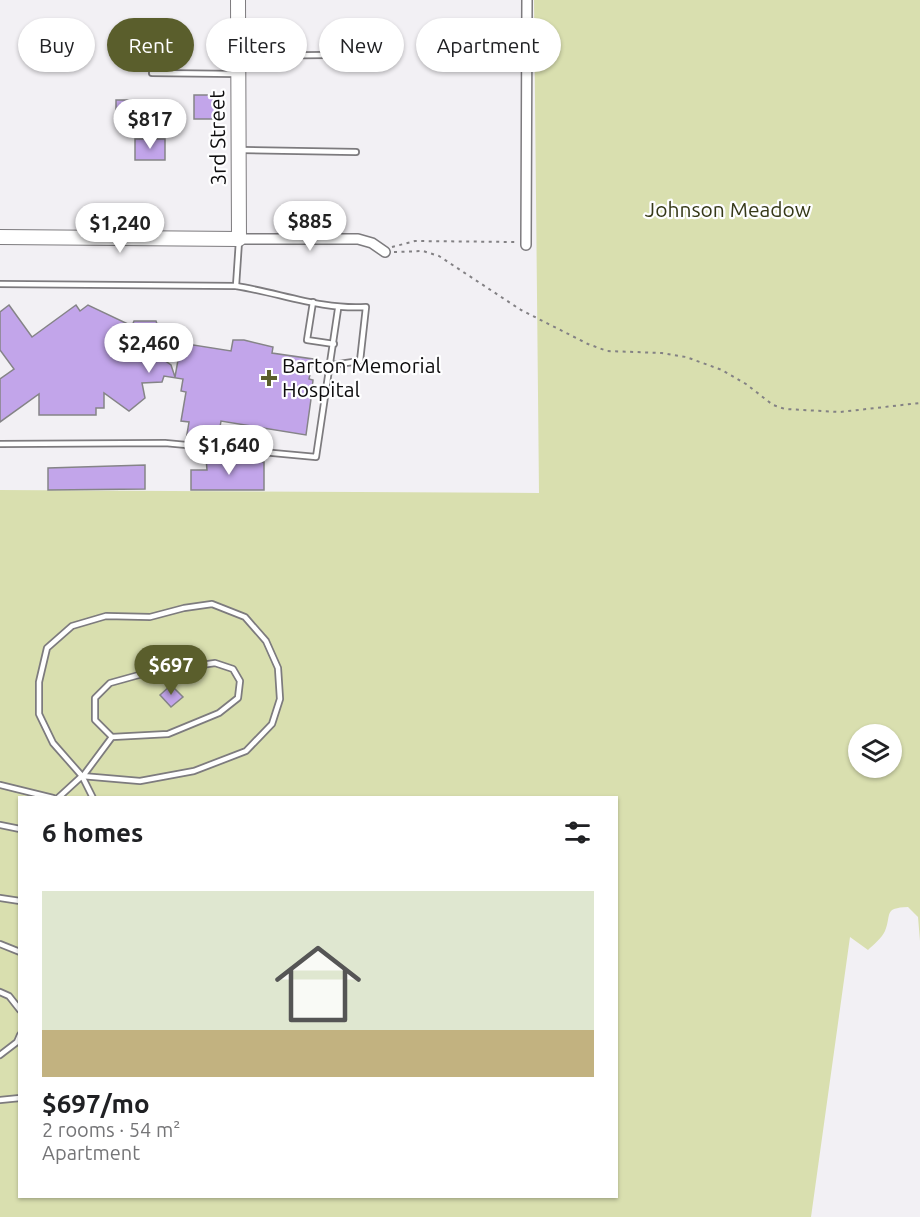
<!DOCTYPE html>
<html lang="en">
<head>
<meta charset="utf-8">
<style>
  :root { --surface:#fff; --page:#f2f2f2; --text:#202124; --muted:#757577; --line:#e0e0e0; --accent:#5a5e2c }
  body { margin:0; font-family:Ubuntu,sans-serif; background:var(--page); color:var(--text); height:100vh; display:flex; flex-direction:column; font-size:22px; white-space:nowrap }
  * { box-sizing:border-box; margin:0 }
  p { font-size:20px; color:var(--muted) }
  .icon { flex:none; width:33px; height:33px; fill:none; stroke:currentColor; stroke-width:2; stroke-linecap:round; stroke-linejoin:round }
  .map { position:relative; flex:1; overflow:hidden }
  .panel { position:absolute; left:18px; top:796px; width:600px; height:402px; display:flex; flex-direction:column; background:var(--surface); border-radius:0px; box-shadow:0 2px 4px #0004 }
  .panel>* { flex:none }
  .hud { position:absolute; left:18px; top:18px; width:600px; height:54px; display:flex; gap:12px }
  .fabs { position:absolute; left:848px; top:724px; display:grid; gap:12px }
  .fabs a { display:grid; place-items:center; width:54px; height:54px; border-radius:50%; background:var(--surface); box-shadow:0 2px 4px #0004; font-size:30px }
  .price { position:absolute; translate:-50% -51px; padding:0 14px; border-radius:21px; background:#fff; color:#222; font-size:20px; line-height:39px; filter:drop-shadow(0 2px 3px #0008) }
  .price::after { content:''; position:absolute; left:50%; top:36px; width:18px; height:14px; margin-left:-9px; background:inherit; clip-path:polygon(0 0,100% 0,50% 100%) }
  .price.on { background:var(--accent); color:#fff }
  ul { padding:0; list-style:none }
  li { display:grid; align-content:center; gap:12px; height:318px; padding:0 24px }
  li+li { border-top:2px solid var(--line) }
  li span { display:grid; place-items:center; height:186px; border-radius:0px; color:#555 }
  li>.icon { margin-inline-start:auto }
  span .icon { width:108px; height:108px; fill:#fffc; stroke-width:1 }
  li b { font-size:26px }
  h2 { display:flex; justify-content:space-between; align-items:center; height:72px; padding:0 24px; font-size:26px }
  .chip { padding:0 21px; border-radius:27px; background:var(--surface); box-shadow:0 2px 4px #0004; font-size:21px; line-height:54px }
  .chip.on { background:var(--accent); color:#fff }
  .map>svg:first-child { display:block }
</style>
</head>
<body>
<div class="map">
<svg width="920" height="1217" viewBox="0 0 920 1217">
  <rect width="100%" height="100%" fill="#f2f0f4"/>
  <path fill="#d9dfaf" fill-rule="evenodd" d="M534,0H920V941L918,917L908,907C883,908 892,914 885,931C882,938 873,945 868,950L850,937L811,1217H0V490L539,493ZM858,735H891V768H858ZM20,798H616V1197H20Z"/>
  <g fill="#c2a5ea" stroke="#858487" stroke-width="1.5">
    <rect x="194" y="95" width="28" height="24"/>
    <rect x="116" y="100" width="16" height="23"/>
    <rect x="135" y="139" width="30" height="21"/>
    <path d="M9,305L32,337L76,305L80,311L88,305L132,326L134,321H156L163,341L151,351L171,365L175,377L181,343L231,351L233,340H244L273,347L272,353L313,359L309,379L313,380L311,399L306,435L221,421L220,427L214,426L212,443L186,440L189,422L181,421L186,392L181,391L183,379L164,376L162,382L142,383L145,398L129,411L104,393V408H96V415H39V394L0,422V379L14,369L0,350V312Z"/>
    <path d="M206,458L264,462V490H191V470H207Z"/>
    <path d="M145,465V489L48,490V468Z"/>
    <path d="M171,685L183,697L171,707L160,695Z"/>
  </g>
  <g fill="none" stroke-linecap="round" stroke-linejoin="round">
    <defs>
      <g id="lane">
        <path d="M242,56L326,55"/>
        <path d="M152,73L237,74"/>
        <path d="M242,150L356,152"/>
        <path d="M0,284L236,286C280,293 322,310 366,307L360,361L332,365"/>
        <path d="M236,286L239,241"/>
        <path d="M313,302L307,340L334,344"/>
        <path d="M0,444L165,443L316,457L338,309"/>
        <path d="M212,604L245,617L266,641L278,668L280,699L272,724L246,751L194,771L140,781L82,776L53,743L39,714V682L47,648L72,626L106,616L150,617L184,608Z"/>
        <path d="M83,776L112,737L168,734L219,713L238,698L240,681L233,669L215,663L146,673L110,683L95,698V720L112,737"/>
        <path d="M0,785L53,798"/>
        <path d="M58,798L82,776L93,798"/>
        <path d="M0,825L20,829"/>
        <path d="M0,898L20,901"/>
        <path d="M0,944L20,952"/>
        <path d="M0,992L9,996L20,1010"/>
        <path d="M0,1055L17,1042L20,1035"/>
        <path d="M0,1100L20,1098"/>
      </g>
      <g id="street">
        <path d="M239,239H358L372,243L385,252"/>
        <path d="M526,245L527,0"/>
      </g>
      <path id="secondary" d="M0,237L239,239L238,0"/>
    </defs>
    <use href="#lane" stroke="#7d7b7e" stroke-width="8"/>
    <use href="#street" stroke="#7d7b7e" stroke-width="12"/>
    <use href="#secondary" stroke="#7d7b7e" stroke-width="16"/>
    <g stroke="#838184" stroke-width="2" stroke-dasharray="3 4.5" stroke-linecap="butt">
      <path d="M392,247L415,241L516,242"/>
      <path d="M394,252L423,251L439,256L521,310L588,344L607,351L662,353L686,357L722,370L746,384L773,405L785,409L840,412L920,403"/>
    </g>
    <use href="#lane" stroke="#fff" stroke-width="4.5"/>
    <use href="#street" stroke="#fff" stroke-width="9"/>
    <use href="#secondary" stroke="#fff" stroke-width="14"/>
  </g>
  <path fill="#5a5e2c" stroke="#fefeff" stroke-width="2" d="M266 369h6v6h6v6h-6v6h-6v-6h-6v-6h6z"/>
  <g text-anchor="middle" stroke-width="4.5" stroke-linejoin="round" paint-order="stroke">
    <g font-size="21" fill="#0d0c0d" stroke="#fefeff">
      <text transform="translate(218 138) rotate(-91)" y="7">3rd Street</text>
    </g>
    <g font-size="21" fill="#363918" stroke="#fefeff">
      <text x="728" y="217">Johnson Meadow</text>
    </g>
    <g font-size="21" fill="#0d0c0d" stroke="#fefeff" text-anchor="start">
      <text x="282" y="373">Barton Memorial<tspan x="282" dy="24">Hospital</tspan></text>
    </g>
  </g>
</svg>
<div class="fabs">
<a><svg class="icon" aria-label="layers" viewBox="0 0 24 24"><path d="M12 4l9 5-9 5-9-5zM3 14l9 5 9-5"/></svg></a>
</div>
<b class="price" style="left:150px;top:150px">$817</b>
<b class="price" style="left:310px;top:252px">$885</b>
<b class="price" style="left:120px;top:254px">$1,240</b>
<b class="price" style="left:149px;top:374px">$2,460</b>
<b class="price" style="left:229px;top:476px">$1,640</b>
<b class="price on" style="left:171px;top:696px">$697</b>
<div class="hud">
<a class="chip">Buy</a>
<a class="chip on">Rent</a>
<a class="chip">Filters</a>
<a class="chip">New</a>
<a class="chip">Apartment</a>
</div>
<section class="panel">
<h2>6 homes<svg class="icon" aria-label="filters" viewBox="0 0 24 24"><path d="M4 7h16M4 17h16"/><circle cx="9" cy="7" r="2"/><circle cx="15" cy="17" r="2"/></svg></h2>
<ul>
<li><span style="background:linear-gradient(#dfe7d0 75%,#c2b280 0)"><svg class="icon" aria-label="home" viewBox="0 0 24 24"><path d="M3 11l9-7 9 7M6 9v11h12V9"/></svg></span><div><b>$697/mo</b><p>2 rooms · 54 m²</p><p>Apartment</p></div></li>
</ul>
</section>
</div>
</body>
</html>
